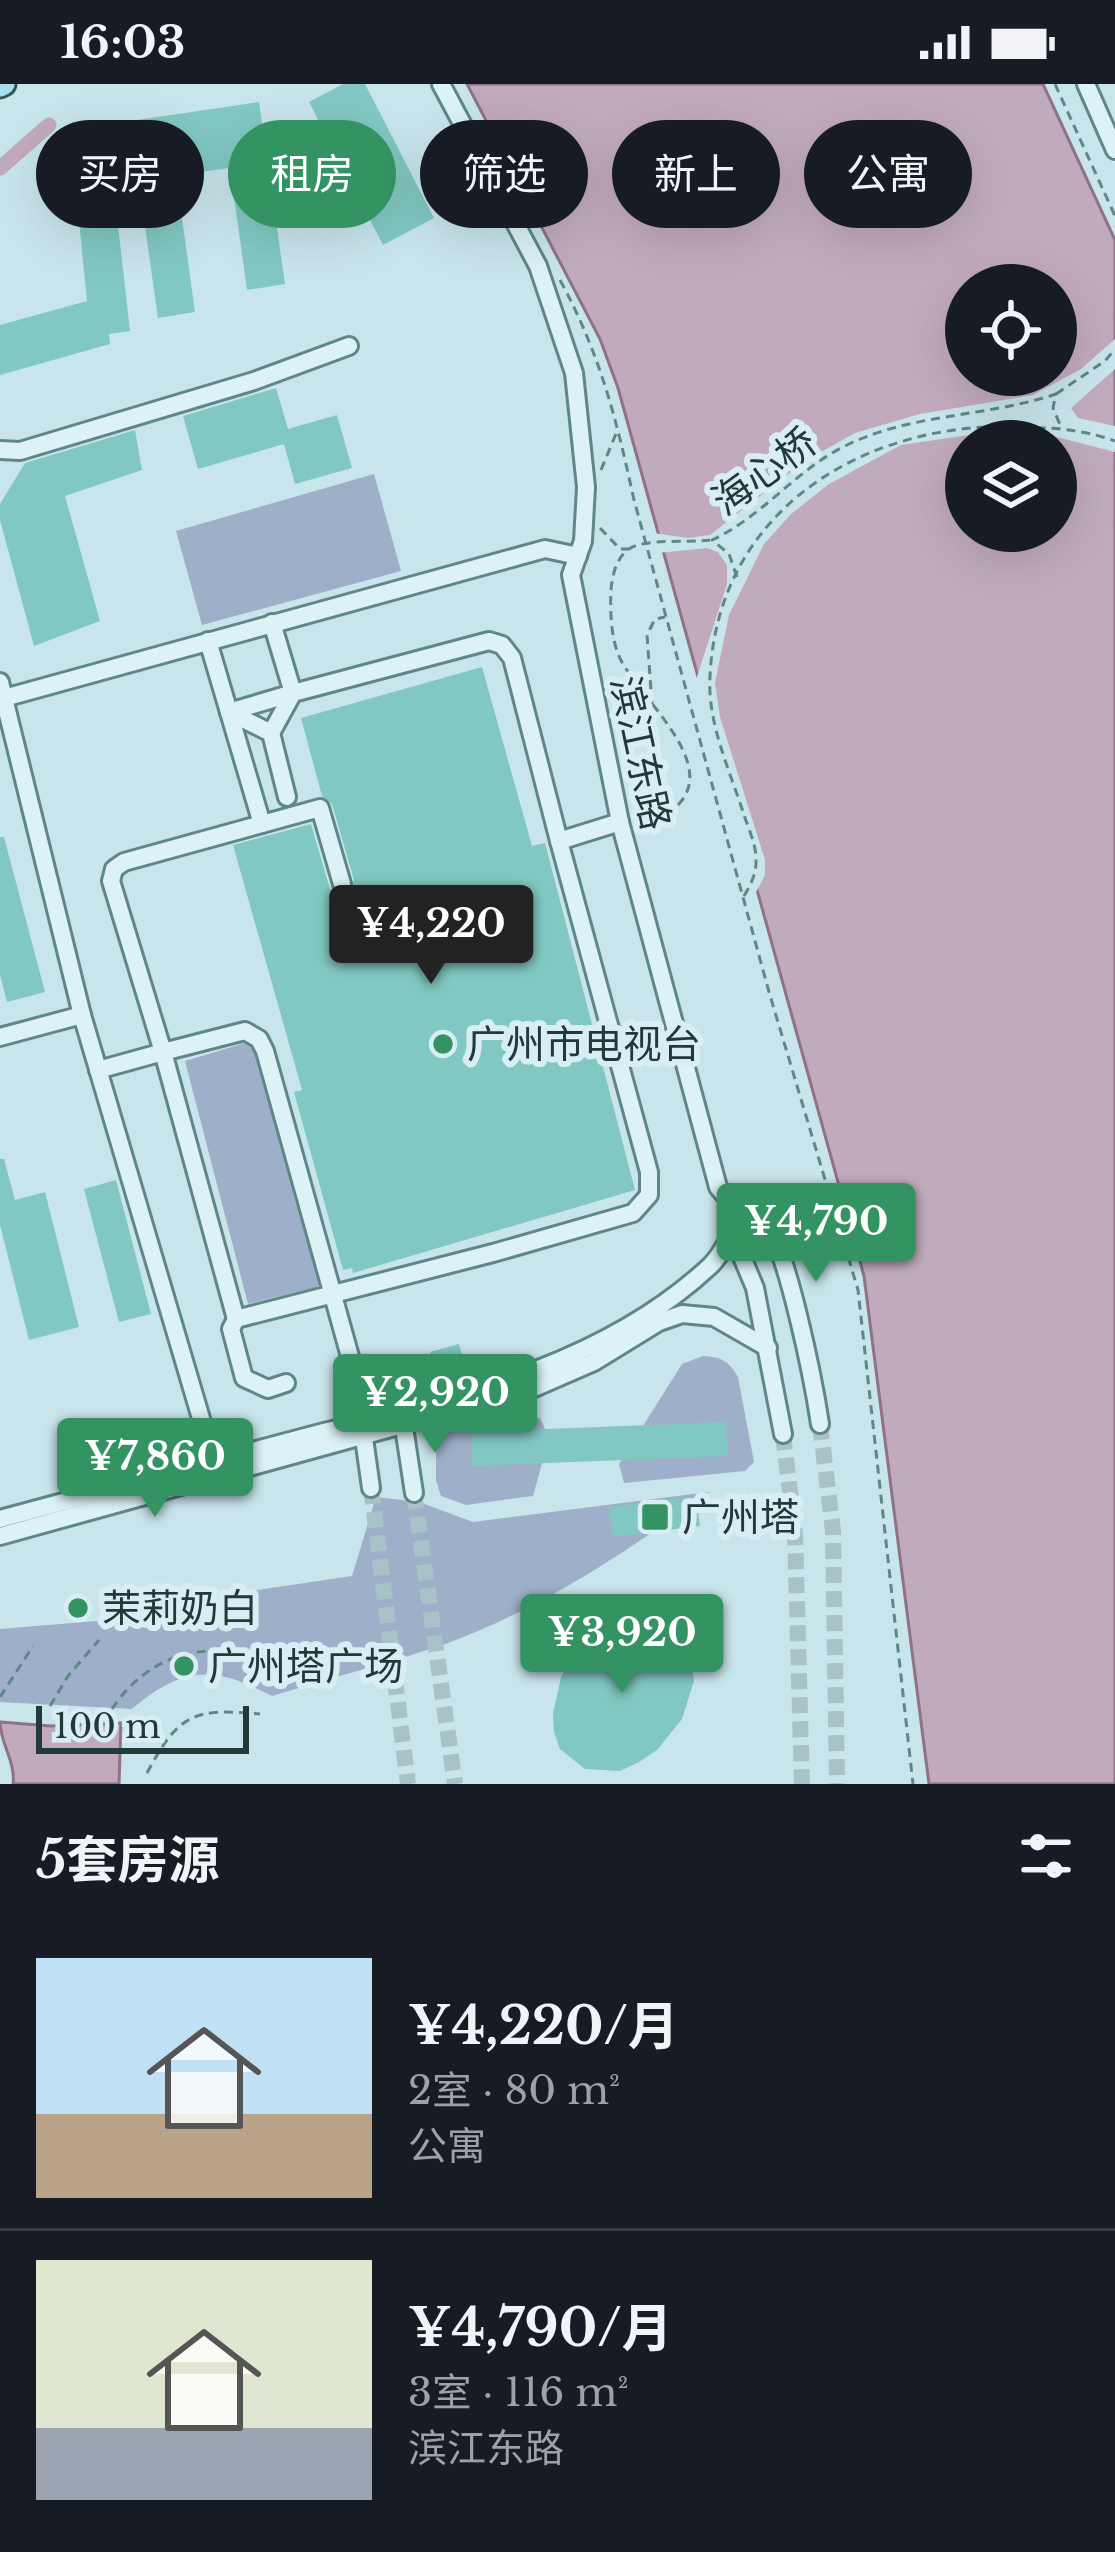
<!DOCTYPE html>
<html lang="zh">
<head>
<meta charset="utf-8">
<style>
  :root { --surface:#171b24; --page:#20242c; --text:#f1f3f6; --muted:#9ea1a6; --line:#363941; --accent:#339362 }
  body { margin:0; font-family:"Libre Baskerville","Noto Sans SC",serif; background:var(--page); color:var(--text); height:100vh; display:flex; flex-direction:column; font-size:45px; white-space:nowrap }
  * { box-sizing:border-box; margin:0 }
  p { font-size:39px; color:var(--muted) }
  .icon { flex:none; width:66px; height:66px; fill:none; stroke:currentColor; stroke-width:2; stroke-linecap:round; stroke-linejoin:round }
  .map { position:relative; height:1700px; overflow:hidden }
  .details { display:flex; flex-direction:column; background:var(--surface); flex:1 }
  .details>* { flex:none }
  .guide { position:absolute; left:36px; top:36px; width:1044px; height:108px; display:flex; gap:24px }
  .tools { position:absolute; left:945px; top:180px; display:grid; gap:24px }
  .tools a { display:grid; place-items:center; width:132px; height:132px; border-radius:50%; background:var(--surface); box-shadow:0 12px 48px #0002; font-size:60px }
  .scale { position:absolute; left:36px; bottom:30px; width:213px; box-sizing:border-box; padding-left:12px; border:6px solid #213939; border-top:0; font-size:33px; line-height:42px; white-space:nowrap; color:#213939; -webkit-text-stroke:9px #d9eef4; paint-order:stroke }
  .price { position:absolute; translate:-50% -102px; padding:0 27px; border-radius:12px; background:var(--accent); color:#fff; font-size:39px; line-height:78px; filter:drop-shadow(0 3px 6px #0008) }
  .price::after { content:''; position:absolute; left:50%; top:72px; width:36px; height:27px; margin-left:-18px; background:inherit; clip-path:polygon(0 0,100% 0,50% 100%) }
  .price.current { background:#222; color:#fff }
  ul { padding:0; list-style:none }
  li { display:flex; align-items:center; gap:36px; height:300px; padding:0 36px }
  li+li { border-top:3px solid var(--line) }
  li span { display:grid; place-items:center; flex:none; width:336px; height:240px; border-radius:0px; color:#555 }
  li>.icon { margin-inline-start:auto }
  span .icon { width:144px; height:144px; fill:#fffc; stroke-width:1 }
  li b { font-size:51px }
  h2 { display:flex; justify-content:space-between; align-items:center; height:144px; padding:0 36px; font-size:51px }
  .tag { padding:0 42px; border-radius:54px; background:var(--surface); box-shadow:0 12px 48px #0002; font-size:42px; line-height:108px }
  .tag.current { background:var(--accent); color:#fff }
  .status { display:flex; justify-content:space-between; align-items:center; height:84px; padding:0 60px; background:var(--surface); direction:ltr }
  .status svg { height:33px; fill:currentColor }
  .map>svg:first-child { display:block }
</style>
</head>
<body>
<div class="status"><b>16:03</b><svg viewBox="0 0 49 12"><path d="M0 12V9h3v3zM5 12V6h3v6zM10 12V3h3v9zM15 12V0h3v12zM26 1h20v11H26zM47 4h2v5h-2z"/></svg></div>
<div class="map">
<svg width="1115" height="1700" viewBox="0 0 1115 1700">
  <rect width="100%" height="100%" fill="#c9e5ec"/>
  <g fill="#9eafca">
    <path d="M374,390L401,487L202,541L176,447Z"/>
    <path d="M245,959L258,962L322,1197L317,1203L248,1220L185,977Z"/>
    <path d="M703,1272C721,1273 729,1277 738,1293L754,1378L745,1387L624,1399L619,1380L682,1280Z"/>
    <path d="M540,1334L549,1354L533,1412L466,1421L441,1412L436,1396V1357L448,1348Z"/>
    <path d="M709,1408C630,1466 541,1525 448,1559C390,1579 330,1594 272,1612C213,1581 183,1582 132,1625L0,1618V1545L206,1528L243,1508L352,1492L376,1413L419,1418L473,1438Z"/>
  </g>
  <g fill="#c1aabc" stroke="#8f7188" stroke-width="3" fill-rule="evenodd">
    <path d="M467,0H1043L1115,156V1700H929L864,1192L618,304L600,255ZM966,201H1056V291H966ZM966,357H1056V447H966Z"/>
    <path d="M0,1638L51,1642L121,1639L119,1700H13C16,1678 0,1659 0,1638Z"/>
  </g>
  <path fill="#c9e5ec" d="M1115,255V285L1071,324L1078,334L1115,342V368L1049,351L1020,350L969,351L901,361L829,400L791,430L764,460L729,531L715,599L720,633L765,776V791L754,812L695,599L727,500V481L718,468L707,464L658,469L653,449L688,454L710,451L805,377L855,349L920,330L1033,311L1081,285Z"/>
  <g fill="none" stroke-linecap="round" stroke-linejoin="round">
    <path stroke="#c1aabc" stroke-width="15" d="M0,84L49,41"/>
  </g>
  <g fill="#82c8c2">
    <path d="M343,0H365L434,134L383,161L309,18Z"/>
    <path d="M259,18L285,200L247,206L230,84L176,91L195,228L158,234L130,37Z"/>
    <path d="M117,132L130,247L109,250L110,260L0,291V241L87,217L79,137Z"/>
    <path d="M276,304L288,345L337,331L352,384L295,400L284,360L198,385L183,332Z"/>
    <path d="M135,346L142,386L65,412L100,537L34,562L0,436V420L25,379Z"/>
    <path d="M482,583L532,762L545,759L635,1106L353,1189L352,1184L343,1186L294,1008L302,1006L233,761L311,740L330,805L340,813L350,810L354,796L332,720L322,712L301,634Z"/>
    <path d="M0,753H4L45,908L7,918L0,891Z"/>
    <path d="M0,1075H4L15,1116L45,1108L79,1243L29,1256L0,1141Z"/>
    <path d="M116,1096L151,1230L119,1238L84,1105Z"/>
    <path d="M459,1260L463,1274L434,1282L430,1268Z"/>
    <path d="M726,1338L728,1372L472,1382L471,1348Z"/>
    <path d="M696,1413L700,1442L613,1453L609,1423Z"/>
    <path d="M644,1538L675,1548L692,1578L694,1597L682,1635L657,1666L639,1678L620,1687L585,1685L560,1665L554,1648L553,1630L561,1593L574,1571L594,1553L623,1540Z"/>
  </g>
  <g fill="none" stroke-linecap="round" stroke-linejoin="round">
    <g stroke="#a7c3c8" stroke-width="16" stroke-dasharray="16 8" stroke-linecap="butt">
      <path d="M820,1340L833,1447L837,1700"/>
      <path d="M783,1350L795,1449L802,1700"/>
      <path d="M371,1404L408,1700"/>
      <path d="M414,1409L455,1700"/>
    </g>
    <defs>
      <g id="minor">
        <path d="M441,0L538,182L574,289L586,403L583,457L571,491L620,738L718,1103C730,1121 750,1119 763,1134C787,1161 814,1300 820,1340"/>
        <path d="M1086,0L1115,66"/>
        <path d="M0,366L20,367L254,297L349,262"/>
        <path d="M208,557L262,740"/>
        <path d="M0,598L82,931L218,1392"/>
        <path d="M4,614L545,465L578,472"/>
        <path d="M229,628L271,649L293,609L489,557L502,561L512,574L559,757"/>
        <path d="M229,628L293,609L272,539"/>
        <path d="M271,649L287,713"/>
        <path d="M0,953L82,931"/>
        <path d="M98,986L163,968L111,797L114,785L124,778L320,724L342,800"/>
        <path d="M732,1149L755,1204L783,1350"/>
        <path d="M236,1235L163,968L245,947L259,955L265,967L361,1312"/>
        <path d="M286,1299L268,1305L244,1294L231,1245L236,1235L493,1169L633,1129L649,1111V1088L559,757L620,738"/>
        <path d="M404,1343L414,1409"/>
        <path d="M368,1349L364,1354L371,1404"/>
        <path d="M0,1435C100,1408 200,1381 301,1354C442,1317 599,1286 710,1182C724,1169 728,1152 740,1138L755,1133L765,1138"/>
        <path d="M0,1452L532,1305L594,1278L659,1238L682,1230L714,1233L768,1264"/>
      </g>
      <path id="major" d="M0,2L4,0"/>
    </defs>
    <use href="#minor" stroke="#5f8788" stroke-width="22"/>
    <use href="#major" stroke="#335655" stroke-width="27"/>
    <g stroke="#5f8788" stroke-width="3" stroke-dasharray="9 6" stroke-linecap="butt">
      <path d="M1055,0L1115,132"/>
      <path d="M560,196C600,270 616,333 634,416L769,908L858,1206L913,1700"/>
      <path d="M1056,310L1105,277L1115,265"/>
      <path d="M601,386L618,345"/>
      <path d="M600,444L620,465H628"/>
      <path d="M737,493L729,470L712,456C764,432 797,384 849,360C915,329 987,333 1056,310L1053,324L1061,343"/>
      <path d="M652,620L647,551L655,535L665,533"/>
      <path d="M678,721C721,677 634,610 618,570C611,551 610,527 611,506C612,492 616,474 629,465C645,454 689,459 710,456"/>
      <path d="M744,812C750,802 756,791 756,778C757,764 750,748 745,734C731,689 707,640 710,592C718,423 869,335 1025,343C1056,344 1085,346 1115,357"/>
      <path d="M0,1613L33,1562"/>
      <path d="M50,1622L68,1592L99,1556"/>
      <path d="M112,1625C142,1579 192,1557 246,1571"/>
      <path d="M147,1689C179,1629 194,1624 260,1630"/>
    </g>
    <use href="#minor" stroke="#dcf2f7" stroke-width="16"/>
    <use href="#major" stroke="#a5dfec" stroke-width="21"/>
  </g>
  <g fill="#339362" stroke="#d9eef4" stroke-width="4.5">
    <circle cx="443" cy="960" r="12"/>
    <rect x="640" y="1418" width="30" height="30" rx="6"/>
    <circle cx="78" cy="1524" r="12"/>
    <circle cx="184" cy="1582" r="12"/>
  </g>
  <g text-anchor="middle" stroke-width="12" stroke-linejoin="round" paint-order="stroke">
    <g font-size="39" fill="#213939" stroke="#d9eef4">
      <text transform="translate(764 387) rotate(-36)" y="14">海心桥</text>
      <text transform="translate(641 669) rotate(78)" y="14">滨江东路</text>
    </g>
    <g font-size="39" fill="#213939" stroke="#d9eef4" text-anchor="start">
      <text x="467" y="974">广州市电视台</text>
      <text x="682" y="1447">广州塔</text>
      <text x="102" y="1538">茉莉奶白</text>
      <text x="208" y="1596">广州塔广场</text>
    </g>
  </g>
</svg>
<div class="tools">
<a><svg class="icon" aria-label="locate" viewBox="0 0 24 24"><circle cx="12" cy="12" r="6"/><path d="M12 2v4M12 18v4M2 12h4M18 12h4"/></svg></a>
<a><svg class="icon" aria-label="layers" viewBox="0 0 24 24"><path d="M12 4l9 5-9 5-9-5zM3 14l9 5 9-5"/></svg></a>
</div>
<div class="scale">100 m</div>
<b class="price current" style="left:431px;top:903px">¥4,220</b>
<b class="price" style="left:816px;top:1201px">¥4,790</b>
<b class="price" style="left:435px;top:1372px">¥2,920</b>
<b class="price" style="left:155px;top:1436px">¥7,860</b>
<b class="price" style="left:622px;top:1612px">¥3,920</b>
<div class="guide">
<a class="tag">买房</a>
<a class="tag current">租房</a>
<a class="tag">筛选</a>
<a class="tag">新上</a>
<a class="tag">公寓</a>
</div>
</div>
<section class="details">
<h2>5套房源<svg class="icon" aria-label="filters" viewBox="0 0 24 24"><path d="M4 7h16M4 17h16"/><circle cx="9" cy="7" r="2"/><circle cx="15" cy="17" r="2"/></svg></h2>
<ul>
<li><span style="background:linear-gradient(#bfe0f5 65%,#b9a48a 0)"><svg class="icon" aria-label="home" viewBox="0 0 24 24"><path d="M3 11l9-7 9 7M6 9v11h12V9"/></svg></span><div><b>¥4,220/月</b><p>2室 · 80 m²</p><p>公寓</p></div></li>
<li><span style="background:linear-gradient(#dfe7d0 70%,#9aa5b1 0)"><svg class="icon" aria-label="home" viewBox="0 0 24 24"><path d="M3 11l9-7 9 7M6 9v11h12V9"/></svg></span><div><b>¥4,790/月</b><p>3室 · 116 m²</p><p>滨江东路</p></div></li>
</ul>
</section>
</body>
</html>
